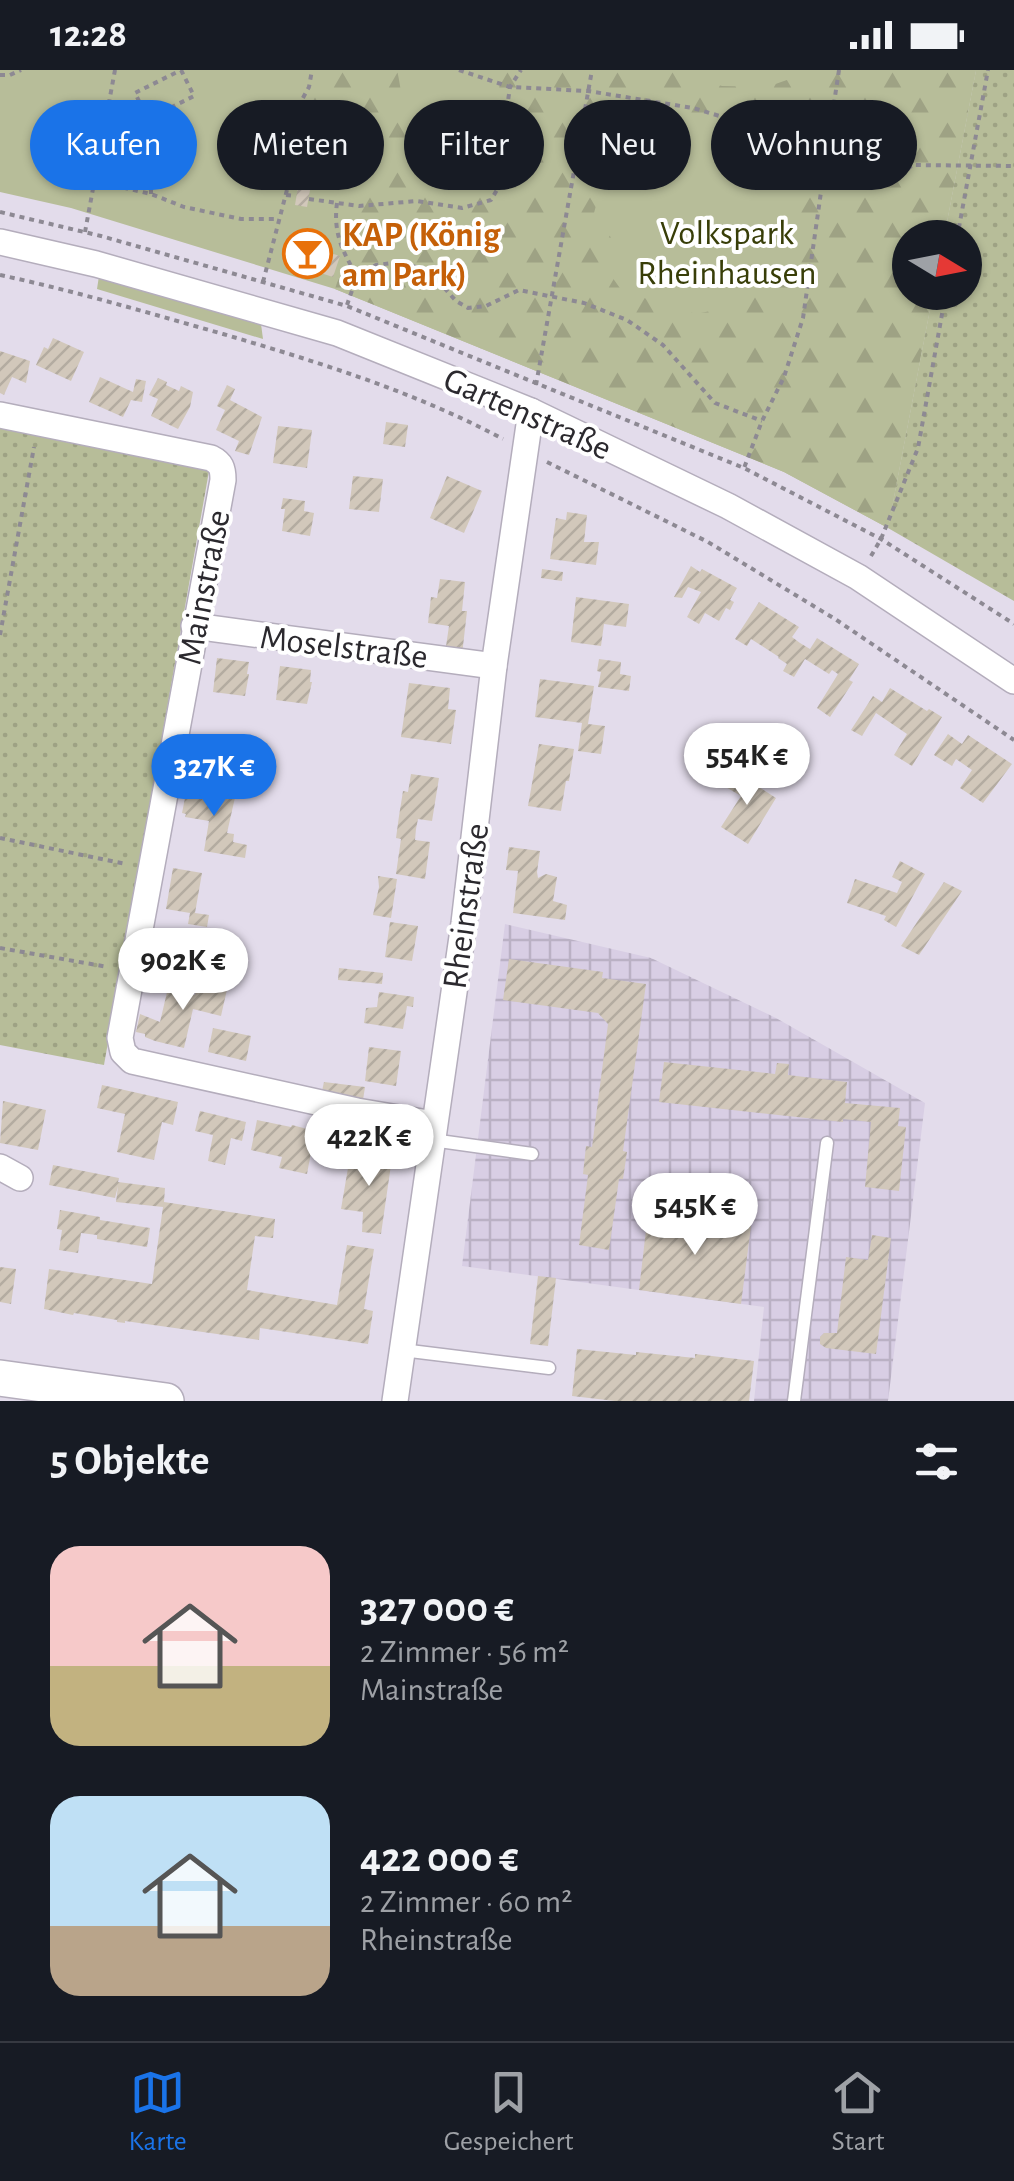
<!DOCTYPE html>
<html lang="de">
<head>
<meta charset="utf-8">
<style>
  :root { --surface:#171b24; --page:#242831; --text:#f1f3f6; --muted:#9ea1a6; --line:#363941; --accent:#1a73e8 }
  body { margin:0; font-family:"Alegreya Sans",sans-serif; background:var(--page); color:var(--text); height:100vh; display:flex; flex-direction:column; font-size:38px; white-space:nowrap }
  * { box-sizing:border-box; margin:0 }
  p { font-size:32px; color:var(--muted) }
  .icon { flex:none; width:55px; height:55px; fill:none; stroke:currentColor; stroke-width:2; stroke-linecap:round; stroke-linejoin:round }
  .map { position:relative; height:1331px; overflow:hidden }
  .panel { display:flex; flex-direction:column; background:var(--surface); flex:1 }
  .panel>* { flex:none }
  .banner { position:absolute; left:30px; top:30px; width:955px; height:90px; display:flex; gap:20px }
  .needle { width:65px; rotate:100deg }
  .tools { position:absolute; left:892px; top:150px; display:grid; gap:20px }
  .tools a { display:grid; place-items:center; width:90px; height:90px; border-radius:50%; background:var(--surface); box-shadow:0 2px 8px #0004; font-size:50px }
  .price { position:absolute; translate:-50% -85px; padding:0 22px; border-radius:35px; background:#fff; color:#222; font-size:32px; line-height:65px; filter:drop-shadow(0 2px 5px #0008) }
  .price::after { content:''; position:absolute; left:50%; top:60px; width:30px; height:22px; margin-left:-15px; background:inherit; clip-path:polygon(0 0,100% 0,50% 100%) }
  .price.selected { background:var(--accent); color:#fff }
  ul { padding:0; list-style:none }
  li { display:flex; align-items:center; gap:30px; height:250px; padding:0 50px }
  li span { display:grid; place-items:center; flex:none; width:280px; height:200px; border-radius:30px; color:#555 }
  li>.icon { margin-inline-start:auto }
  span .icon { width:120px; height:120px; fill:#fffc; stroke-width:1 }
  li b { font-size:42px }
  h2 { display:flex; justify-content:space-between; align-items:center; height:120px; padding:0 50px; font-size:42px }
  .chip { padding:0 35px; border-radius:45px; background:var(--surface); box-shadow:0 2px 8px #0004; font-size:35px; line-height:90px }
  .chip.selected { background:var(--accent); color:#fff }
  .status { display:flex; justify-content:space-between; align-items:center; height:70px; padding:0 50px; background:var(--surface); direction:ltr }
  .status svg { height:28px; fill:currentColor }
  .dock { display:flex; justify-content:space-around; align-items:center; height:140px; border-top:2px solid var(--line); background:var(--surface); font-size:28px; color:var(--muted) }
  .dock a { display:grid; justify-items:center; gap:5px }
  .dock .selected { color:var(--accent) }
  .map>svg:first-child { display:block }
</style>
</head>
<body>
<div class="status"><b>12:28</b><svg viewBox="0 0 49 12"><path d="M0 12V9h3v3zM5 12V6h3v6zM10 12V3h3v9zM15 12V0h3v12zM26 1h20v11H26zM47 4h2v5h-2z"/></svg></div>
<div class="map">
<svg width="1014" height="1331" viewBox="0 0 1014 1331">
  <defs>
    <pattern id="industrial-grid" width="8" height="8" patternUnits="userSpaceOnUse" patternTransform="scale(2.5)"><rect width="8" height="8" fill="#d8cee4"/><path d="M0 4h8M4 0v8" fill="none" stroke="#bab1c4"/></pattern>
    <pattern id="forest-firs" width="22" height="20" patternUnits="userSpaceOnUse" patternTransform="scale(2.5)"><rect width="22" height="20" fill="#b7bd99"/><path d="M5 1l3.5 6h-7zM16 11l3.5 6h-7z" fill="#9ea284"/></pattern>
    <pattern id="garden-dots" width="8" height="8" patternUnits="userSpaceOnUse" patternTransform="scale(2.5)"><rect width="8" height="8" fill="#b7bd99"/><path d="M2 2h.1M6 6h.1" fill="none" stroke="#9ea284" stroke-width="1.8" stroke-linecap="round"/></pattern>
    <pattern id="building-hatch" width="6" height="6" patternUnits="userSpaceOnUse" patternTransform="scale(2.5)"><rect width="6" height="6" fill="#d2c8bb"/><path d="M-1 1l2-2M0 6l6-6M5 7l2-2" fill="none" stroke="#b4aca1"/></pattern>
  </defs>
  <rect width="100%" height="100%" fill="#e3dceb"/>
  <path fill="url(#industrial-grid)" d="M505,854L651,888L776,948L925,1033L888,1331H754L764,1237L462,1196Z"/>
  <g fill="#b7bd99">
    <path d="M0,0H976L944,167L910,168V222L933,223L888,458L784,402L335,219L71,138L0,122Z"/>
    <path d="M99,206L261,254L263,269L97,219Z"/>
  </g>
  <path fill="url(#forest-firs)" fill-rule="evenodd" d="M310,0H397C402,22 403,46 412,67C439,65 440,48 461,42C479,36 489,56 505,52L507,43L500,31V20L497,10L483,0H668L722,16L767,17L801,5L805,0H976L944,167L910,168V222L933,223L888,458L784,402L335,219L350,173L344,124L303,108V38ZM679,70L723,77L766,97L782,131V183L767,213L734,236L696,244L622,221L607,200L614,172L594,143C611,89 624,80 679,70Z"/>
  <g fill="url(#garden-dots)">
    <path d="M976,0H1014V531L888,458L933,223L965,222V168L944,167Z"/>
    <path d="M0,357L209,401L104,995L0,975Z"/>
  </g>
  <g fill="url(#building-hatch)">
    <path d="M298,117L310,120L307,137L295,135Z"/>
    <path d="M308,166L319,170L324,181L340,186L333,207L302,197L294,188V176L297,171Z"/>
    <path d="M53,268L84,282L71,311L36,295L44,277L48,279Z"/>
    <path d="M0,281L30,291L26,313L12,307L4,325L0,323Z"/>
    <path d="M100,307L133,322L136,309L146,311L142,332L131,330L123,347L89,332Z"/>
    <path d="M158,308L167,312L166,315L179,321L181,316L193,322L190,337L178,359L151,346L158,329L149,325Z"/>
    <path d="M227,315L235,319L230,330L262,347L249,385L235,381L239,371L216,360L225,340L217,336Z"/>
    <path d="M386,352L408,355L405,377L383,374Z"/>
    <path d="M278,356L312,360L307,398L273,393Z"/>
    <path d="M353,406L383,409L379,442L349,439Z"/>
    <path d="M447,406L482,421L464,463L430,448Z"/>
    <path d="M283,428L305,431L304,441L314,443L310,466L282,461L285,439H281Z"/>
    <path d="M567,442L587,445L584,472H599L596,495L550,489L556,448L566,450Z"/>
    <path d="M691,496L700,502L702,499L737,518L730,530L734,532L730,540L726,538L719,551L705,543L699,554L687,547L701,522L688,517L682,528L674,527Z"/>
    <path d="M542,499L563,502L562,511L541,508Z"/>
    <path d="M440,509L465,512L462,541H467L462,585L445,583L449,556L428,553L431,527L437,528Z"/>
    <path d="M576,527L629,534L626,557L604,554L601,576L571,572Z"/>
    <path d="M759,532L799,557L792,567L800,573L810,579L817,568L859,594L849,610L853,612L830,647L817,638L838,604L832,600L829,604L805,589L794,607L783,601L787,594L778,588L779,587L751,569L747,576L735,569Z"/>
    <path d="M217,588L249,592L247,604H249L245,626L213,622Z"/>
    <path d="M599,589L621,592L620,604L631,606L629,621L598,617L601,602L597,601Z"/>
    <path d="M280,596L311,600L310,612H312L307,634L276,630Z"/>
    <path d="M540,609L594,616L588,654L605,656L601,684L578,681L582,653L535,647Z"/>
    <path d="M409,613L450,618L448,639L456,640L451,674L401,667Z"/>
    <path d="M890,618L927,641L929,639L942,647L912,696L894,685L907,664L876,643L862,666L851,660L873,626L882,632Z"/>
    <path d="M948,664L962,674L968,665L1012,694L983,733L960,718L972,700L956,689L952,696L934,685Z"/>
    <path d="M539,674L574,679L569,711H566L561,741L528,736Z"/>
    <path d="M734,701L776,728L748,774L721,757L741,726L724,716Z"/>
    <path d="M411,704L439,708L432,751L418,749L416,759L415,770L430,772L425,809L396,804L401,769L396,768L399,746L403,721L408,722Z"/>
    <path d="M191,715L236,723L227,763L234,764L233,772L247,775L245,788L204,781L209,751L185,747L186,744L182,743L187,718H190Z"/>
    <path d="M509,777L540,781L537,802L538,808L546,804L557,807L553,831L567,835L565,850L513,843L518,801L506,800Z"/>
    <path d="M900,791L925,804L896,857L884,850L886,846L847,833L855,809L897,823L902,812L892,807Z"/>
    <path d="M173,798L202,803L195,843L209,845L207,857L188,854L190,843L166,839Z"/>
    <path d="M378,806L397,809L391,848L373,845L379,817Z"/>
    <path d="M944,812L962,821L919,885L901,876Z"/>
    <path d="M390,852L418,856L412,891L385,887Z"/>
    <path d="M509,889L603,902L602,908L646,914L623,1081L627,1082L623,1109H619L609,1180L579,1175L588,1105L583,1104L586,1076L592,1077L608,954L598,943L503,930Z"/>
    <path d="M339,898L383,903L382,914L338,910Z"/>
    <path d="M199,908L228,915L221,946L193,939L184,978L155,971L145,967V964L136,962L140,944L160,952L168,918L195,925Z"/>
    <path d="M379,922L414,927L413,937L407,936L403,959L364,953L366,938L377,937Z"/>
    <path d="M213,958L251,966L246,991L208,982Z"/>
    <path d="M369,977L401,981L396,1016L365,1011Z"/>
    <path d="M664,992L775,1004L777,993L789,994L788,1005L847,1012L845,1033L900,1038L898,1056L906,1057L899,1121L865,1117L871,1052L843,1049V1052L659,1032Z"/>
    <path d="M324,1012L365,1017L363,1030L322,1021Z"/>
    <path d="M102,1015L178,1032L173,1055L162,1052L154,1090L117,1082L125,1044L97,1038Z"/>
    <path d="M3,1031L46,1040L38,1080L0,1073Z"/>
    <path d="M200,1041L246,1052L242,1071L231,1068L225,1095L208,1091L213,1065L195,1061Z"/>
    <path d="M257,1050L291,1057L292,1055L315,1061L307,1104L279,1098L282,1087L251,1080Z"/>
    <path d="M367,1078L393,1081L381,1164L362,1162L363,1142L341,1139L349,1092L364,1095Z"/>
    <path d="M53,1095L119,1108L118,1112L165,1118L164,1132L275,1149L273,1168L255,1166L247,1220L337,1235L347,1175L374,1179L364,1239L373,1241L368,1274L260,1258L259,1270L125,1251V1253L117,1252V1250L74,1243L73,1245L44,1239L49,1199L152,1214L163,1137L116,1132L118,1116L115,1128L49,1115Z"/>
    <path d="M60,1140L100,1147V1150L150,1158L147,1177L97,1169V1165L81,1163L78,1183L59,1180L62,1160L57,1159Z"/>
    <path d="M648,1143L751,1156L741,1234L639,1220Z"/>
    <path d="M872,1165L891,1168L876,1284L826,1278L820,1274V1267L824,1263H837L846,1187L868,1190Z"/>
    <path d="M0,1197L16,1199L11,1234L0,1232Z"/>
    <path d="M538,1206L556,1208L548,1276L530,1274Z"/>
    <path d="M577,1279L636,1285V1282L695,1288V1284L754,1291L749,1331H615L572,1326Z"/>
  </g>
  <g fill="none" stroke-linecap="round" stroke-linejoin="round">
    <defs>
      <g id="lane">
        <path d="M432,1070L532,1084"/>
        <path d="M402,1280L549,1298"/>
        <path d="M794,1331L827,1073"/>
      </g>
      <g id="street">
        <path d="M0,172L96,194L337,263L531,341L728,436L858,507L1014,611"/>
        <path d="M0,345L211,388C221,393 223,398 223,410L120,968L123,982L132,991L357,1041L434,1054"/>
        <path d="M194,556L494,596"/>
        <path d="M0,1097L20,1108"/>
        <path d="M395,1331L464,853L494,596L531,341"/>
      </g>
      <path id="secondary" d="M0,1308L166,1331"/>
    </defs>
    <use href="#lane" stroke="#b4adbc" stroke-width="15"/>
    <use href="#street" stroke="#b4adbc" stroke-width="28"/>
    <use href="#secondary" stroke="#b4adbc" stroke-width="38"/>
    <g stroke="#8d8993" stroke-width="4" stroke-dasharray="5 5" stroke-linecap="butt">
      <path d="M181,0L194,26L148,49L135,23Z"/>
      <path d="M459,0L510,17L588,21L693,38L776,63L828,73L803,248L784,307L762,351L744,398"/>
      <path d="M839,0L828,73C847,79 861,101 881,112L903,104L912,95L1014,96"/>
      <path d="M0,5H10L21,0"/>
      <path d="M140,38L104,57L151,114V124"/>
      <path d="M94,111L151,124L184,137L241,149H278"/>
      <path d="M286,125L296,126"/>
      <path d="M309,129L359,136L417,131L462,138L491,130L507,103L505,52L510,17L521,0"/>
      <path d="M337,133C333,162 342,181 357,206"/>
      <path d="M0,142L101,166L347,236L744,398L881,469L1014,554"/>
      <path d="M85,162L115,0"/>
      <path d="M957,168L988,0"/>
      <path d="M0,205C75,221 149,243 223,264C318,292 415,322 503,369"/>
      <path d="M263,212L301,66L299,35L309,17L312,0"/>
      <path d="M347,235L357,206L376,195L401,192L430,202L456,231L468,238L486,236L519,220L584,233L627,250L663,275L715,333L762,351"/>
      <path d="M536,315L592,0"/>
      <path d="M547,392L708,472L835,549L1014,670"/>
      <path d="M871,486L881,469L918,378L946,222"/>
      <path d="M0,565L34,377"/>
      <path d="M0,768L126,794"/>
      <path d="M0,878L108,897"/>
    </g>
    <use href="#lane" stroke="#fff" stroke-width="12"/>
    <use href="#street" stroke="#fff" stroke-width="25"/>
    <use href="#secondary" stroke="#fff" stroke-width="35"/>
  </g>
  <circle fill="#85856e" cx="161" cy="77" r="9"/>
  <defs>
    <symbol id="bar-ring" viewBox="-11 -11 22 22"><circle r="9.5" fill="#fff" stroke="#e8710a" stroke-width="1.5"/><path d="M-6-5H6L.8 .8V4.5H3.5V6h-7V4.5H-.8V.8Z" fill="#e8710a"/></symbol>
  </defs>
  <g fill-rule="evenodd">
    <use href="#bar-ring" x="280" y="156" width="55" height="55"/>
  </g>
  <g text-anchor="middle" stroke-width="8" stroke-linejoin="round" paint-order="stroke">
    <g font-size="35" fill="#383e08" stroke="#fff">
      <text x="727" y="174">Volkspark<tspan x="727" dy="40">Rheinhausen</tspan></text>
    </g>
    <g font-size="35" font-weight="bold" fill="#c56008" stroke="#fff" text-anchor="start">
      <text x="342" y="176">KAP (König<tspan x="342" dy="40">am Park)</tspan></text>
    </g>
    <g font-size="35" fill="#2b292e" stroke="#fff">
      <text transform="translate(528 343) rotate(24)" y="12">Gartenstraße</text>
      <text transform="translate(203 517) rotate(-79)" y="12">Mainstraße</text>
      <text transform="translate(344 576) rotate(7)" y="12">Moselstraße</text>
      <text transform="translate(465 836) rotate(-82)" y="12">Rheinstraße</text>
    </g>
  </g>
</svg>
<div class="tools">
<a><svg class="needle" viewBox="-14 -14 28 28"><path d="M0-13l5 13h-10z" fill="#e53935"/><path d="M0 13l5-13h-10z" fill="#9ea1a6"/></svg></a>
</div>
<b class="price" style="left:747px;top:738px">554K €</b>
<b class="price selected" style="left:214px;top:749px">327K €</b>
<b class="price" style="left:183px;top:943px">902K €</b>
<b class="price" style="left:369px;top:1119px">422K €</b>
<b class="price" style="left:695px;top:1188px">545K €</b>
<div class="banner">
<a class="chip selected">Kaufen</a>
<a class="chip">Mieten</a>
<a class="chip">Filter</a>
<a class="chip">Neu</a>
<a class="chip">Wohnung</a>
</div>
</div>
<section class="panel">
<h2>5 Objekte<svg class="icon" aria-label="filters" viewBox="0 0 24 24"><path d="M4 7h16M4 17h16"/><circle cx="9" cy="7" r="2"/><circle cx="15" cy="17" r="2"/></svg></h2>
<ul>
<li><span style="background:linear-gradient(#f6c9c9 60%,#c2b280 0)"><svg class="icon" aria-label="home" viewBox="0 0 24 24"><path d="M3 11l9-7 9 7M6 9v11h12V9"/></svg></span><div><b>327 000 €</b><p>2 Zimmer · 56 m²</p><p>Mainstraße</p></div></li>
<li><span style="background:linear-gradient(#bfe0f5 65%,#b9a48a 0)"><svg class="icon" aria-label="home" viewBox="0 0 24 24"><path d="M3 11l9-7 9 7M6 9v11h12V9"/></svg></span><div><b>422 000 €</b><p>2 Zimmer · 60 m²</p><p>Rheinstraße</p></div></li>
</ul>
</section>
<nav class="dock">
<a class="selected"><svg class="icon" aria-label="map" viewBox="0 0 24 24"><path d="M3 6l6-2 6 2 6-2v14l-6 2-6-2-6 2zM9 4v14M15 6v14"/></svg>Karte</a>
<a><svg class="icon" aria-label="saved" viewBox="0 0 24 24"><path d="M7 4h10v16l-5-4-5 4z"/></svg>Gespeichert</a>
<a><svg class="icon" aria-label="home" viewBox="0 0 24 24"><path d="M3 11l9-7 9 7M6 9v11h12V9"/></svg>Start</a>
</nav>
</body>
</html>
